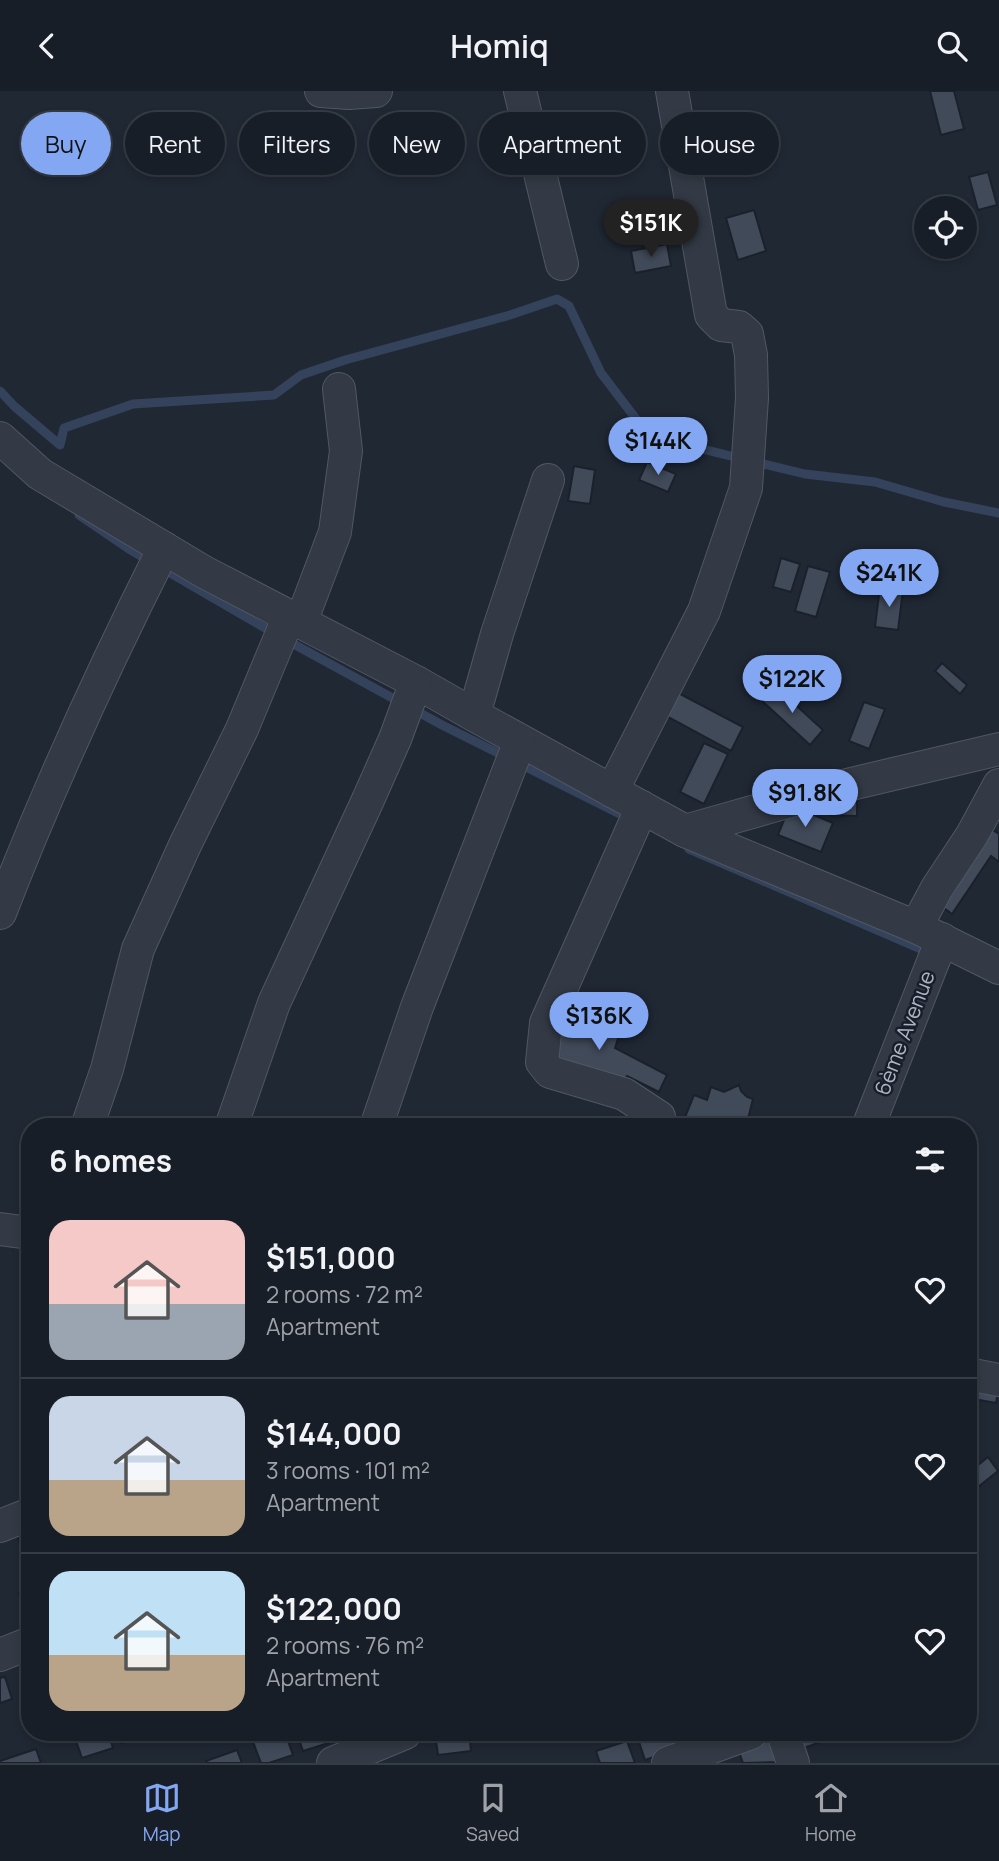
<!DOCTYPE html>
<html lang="en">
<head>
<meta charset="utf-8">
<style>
  :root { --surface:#181e27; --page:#21272f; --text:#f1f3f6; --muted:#9fa2a7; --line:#363c44; --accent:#83a7f2 }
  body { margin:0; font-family:Manrope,sans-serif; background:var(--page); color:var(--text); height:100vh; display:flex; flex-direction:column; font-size:26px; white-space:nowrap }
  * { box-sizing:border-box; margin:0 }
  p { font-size:23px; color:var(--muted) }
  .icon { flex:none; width:38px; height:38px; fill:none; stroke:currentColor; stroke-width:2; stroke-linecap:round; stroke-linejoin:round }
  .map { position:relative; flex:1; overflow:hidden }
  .sheet { position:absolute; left:21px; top:1027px; width:956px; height:623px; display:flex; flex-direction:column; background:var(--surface); border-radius:28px; box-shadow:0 4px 10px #0003,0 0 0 2px var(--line) }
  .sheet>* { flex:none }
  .guide { position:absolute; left:21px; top:21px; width:957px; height:63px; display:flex; gap:14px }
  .controls { position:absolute; left:914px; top:105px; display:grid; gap:14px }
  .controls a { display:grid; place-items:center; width:63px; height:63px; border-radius:50%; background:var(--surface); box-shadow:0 4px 10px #0003,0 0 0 2px var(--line); font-size:35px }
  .price { position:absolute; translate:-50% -60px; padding:0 16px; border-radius:24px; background:var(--accent); color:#111; font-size:23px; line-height:46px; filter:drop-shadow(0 2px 4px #0008) }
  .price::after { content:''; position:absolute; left:50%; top:42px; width:21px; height:16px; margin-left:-10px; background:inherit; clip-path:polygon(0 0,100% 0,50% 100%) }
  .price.active { background:#222; color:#fff }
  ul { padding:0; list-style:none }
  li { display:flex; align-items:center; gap:21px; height:175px; padding:0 28px }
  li+li { border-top:2px solid var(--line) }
  li span { display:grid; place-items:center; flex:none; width:196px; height:140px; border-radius:21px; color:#555 }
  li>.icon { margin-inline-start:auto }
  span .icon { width:84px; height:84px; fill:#fffc; stroke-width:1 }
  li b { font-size:30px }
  h2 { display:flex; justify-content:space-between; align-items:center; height:84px; padding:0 28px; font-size:30px }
  .pill { padding:0 24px; border-radius:32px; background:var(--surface); box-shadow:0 4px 10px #0003,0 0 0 2px var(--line); font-size:24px; line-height:63px }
  .pill.active { background:var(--accent); color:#111 }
  header { display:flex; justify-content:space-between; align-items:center; height:91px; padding:0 28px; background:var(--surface); font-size:32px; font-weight:600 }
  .menu { display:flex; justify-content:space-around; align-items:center; height:98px; border-top:2px solid var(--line); background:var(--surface); font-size:19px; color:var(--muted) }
  .menu a { display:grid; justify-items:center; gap:4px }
  .menu .active { color:var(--accent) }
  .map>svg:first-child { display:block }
</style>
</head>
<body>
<header><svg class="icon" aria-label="back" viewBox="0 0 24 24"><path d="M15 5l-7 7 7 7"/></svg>Homiq<svg class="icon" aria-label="search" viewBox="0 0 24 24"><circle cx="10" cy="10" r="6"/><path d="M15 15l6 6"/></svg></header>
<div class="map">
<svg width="999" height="1672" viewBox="0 0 999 1672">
  <rect width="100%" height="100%" fill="#202834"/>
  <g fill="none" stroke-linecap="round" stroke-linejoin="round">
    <g stroke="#34425b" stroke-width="9">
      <path d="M0,300L14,315L60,354L64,337L133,313L274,304L301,284L345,269L510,224L557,208L569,215L601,282L649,345L805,383L875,391L944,411L999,422"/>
      <path d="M79,424L129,458L277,544L442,634L630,728"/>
      <path d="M689,758L928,861L927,863"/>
    </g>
  </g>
  <g fill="#414a59" stroke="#1b212c" stroke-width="2">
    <path d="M930,0H954L964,38L941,44Z"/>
    <path d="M988,81L997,114L978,119L969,86Z"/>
    <path d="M754,119L766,160L738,169L726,127Z"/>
    <path d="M667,153L671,175L635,182L631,160Z"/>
    <path d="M647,371L676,383L668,401L639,389Z"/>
    <path d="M574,375L595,379L590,413L568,410Z"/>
    <path d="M781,467L800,473L791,501L773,496Z"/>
    <path d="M808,475L830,481L816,526L795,520Z"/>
    <path d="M880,496L903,499L898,539L875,536Z"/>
    <path d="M942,572L967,594L960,603L935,580Z"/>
    <path d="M773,593L823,639L810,654L760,608Z"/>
    <path d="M667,596L743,636L731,660L655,619Z"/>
    <path d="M864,611L885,618L869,658L849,650Z"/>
    <path d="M704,652L728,663L704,713L680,701Z"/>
    <path d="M828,701L857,702V725L828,724Z"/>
    <path d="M790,714L833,732L821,761L778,744Z"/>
    <path d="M983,733L999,743V771L991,765L952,823L932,808Z"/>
    <path d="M569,916L622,935L615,957L667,984L659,1001L627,985L619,995L548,974Z"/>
    <path d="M739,994L741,1000L747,1006L753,1008L746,1036H720L719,1034L717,1036H697L683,1031L694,1004L707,1009L711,996L724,1001Z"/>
    <path d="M970,1290L999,1295L996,1312L968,1307Z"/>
    <path d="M988,1366L998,1380L978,1396L968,1382Z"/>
    <path d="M30,1430V1456L22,1459L14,1435Z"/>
    <path d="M30,1498V1524L27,1525L19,1502Z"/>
    <path d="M5,1586L12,1608L0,1612V1587Z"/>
    <path d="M80,1642H108L113,1657L82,1667L74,1644Z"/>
    <path d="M117,1642H153L121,1652Z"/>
    <path d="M282,1642H285L293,1664L269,1672H261L253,1651Z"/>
    <path d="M297,1642H332L335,1650L303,1660Z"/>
    <path d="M435,1642H469L471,1660L438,1664Z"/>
    <path d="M648,1642H671L677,1658L645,1669L637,1645Z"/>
    <path d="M795,1642H830L832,1647L801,1658Z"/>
    <path d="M770,1647L778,1671L743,1672L738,1658Z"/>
    <path d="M627,1650L635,1672H600L596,1660Z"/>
    <path d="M36,1658L41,1672H0V1670Z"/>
    <path d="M237,1659L242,1672H207L206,1670Z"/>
  </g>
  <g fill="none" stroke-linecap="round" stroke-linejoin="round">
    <defs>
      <g id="street">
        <path d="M321,0L349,2L376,0"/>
        <path d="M520,0L562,173"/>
        <path d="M0,347L40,383L204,481L416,591L474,624L685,740L916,836L999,877"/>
        <path d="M301,531L335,441L346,360L339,298"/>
        <path d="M474,624L497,543L548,389"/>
        <path d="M612,700L704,520L746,397L752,307L751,264L747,243L739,236L721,234L711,224L672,0"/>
        <path d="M642,716L546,932L542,971L550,981L624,1003L659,1026V1036"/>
        <path d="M685,740L847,694L999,658"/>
        <path d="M0,822C48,698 104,576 164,457"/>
        <path d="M916,836L937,797L972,744L999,694"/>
        <path d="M87,1036L107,978L138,858L185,754L242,638L289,525"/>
        <path d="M231,1036L274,912L367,711L395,648L416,591"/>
        <path d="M376,1036L417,916L520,650"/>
        <path d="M868,1036L942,848"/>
        <path d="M0,1138L30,1142"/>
        <path d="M968,1283L999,1289"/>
        <path d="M0,1435L30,1423"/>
        <path d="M0,1564L30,1552"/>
        <path d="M783,1642L793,1672"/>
        <path d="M333,1672L405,1642"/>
        <path d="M668,1672L751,1642"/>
      </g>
    </defs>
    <use href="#street" stroke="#515763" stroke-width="34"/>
    <use href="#street" stroke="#333a45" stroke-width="32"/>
  </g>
  <g text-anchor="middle" stroke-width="5" stroke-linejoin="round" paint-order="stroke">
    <g font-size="21" fill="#adb4c2" stroke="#191f2a">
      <text transform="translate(905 942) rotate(-69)" y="7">6ème Avenue</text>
    </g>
  </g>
</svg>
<div class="controls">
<a><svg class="icon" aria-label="locate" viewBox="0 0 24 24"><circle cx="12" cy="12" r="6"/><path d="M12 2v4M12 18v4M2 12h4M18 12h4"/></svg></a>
</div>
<b class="price active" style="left:651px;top:168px">$151K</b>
<b class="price" style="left:658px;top:386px">$144K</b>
<b class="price" style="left:889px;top:518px">$241K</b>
<b class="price" style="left:792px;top:624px">$122K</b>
<b class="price" style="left:805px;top:738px">$91.8K</b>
<b class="price" style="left:599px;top:961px">$136K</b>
<div class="guide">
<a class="pill active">Buy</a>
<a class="pill">Rent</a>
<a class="pill">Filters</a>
<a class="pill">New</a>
<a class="pill">Apartment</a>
<a class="pill">House</a>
</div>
<section class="sheet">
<h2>6 homes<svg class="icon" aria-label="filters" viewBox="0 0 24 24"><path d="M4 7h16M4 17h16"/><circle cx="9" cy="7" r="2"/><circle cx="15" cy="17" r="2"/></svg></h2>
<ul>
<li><span style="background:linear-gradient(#f6c9c9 60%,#9aa5b1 0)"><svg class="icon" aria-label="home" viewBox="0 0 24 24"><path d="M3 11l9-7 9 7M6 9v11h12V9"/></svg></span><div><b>$151,000</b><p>2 rooms · 72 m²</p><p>Apartment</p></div><svg class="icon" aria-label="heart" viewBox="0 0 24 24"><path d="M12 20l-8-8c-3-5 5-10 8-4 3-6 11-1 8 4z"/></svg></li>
<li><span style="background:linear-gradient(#c9d6e8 60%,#b9a48a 0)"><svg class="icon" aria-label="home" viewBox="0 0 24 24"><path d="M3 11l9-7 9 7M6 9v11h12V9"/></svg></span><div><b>$144,000</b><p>3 rooms · 101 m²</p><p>Apartment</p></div><svg class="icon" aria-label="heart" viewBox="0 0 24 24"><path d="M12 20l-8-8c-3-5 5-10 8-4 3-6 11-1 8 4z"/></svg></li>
<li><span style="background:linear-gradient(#bfe0f5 60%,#b9a48a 0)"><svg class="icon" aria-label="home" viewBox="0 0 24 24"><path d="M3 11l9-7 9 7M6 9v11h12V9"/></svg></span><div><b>$122,000</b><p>2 rooms · 76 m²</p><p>Apartment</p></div><svg class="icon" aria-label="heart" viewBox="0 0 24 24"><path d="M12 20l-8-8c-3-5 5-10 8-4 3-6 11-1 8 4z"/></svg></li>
</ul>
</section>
</div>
<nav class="menu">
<a class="active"><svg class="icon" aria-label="map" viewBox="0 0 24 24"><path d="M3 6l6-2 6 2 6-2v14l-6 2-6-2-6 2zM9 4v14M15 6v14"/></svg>Map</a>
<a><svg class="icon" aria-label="saved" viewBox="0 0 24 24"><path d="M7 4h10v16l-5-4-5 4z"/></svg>Saved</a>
<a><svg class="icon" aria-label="home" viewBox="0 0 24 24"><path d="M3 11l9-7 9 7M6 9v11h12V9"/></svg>Home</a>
</nav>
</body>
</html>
